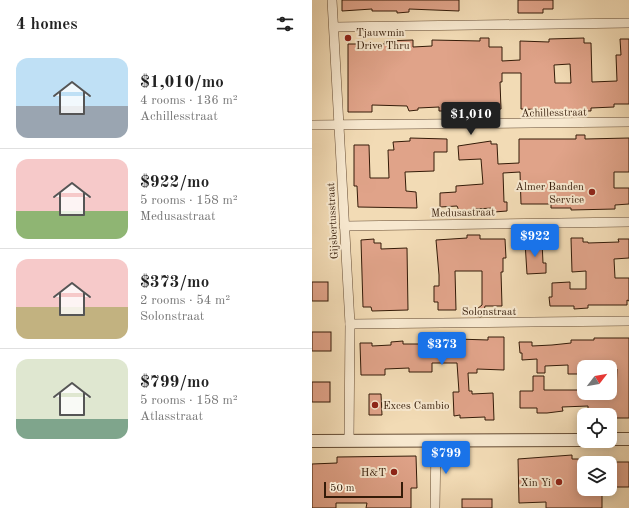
<!DOCTYPE html>
<html lang="en">
<head>
<meta charset="utf-8">
<style>
  :root { --surface:#fff; --page:#f6f6f6; --text:#222; --muted:#767676; --line:#e0e0e0; --accent:#1a73e8 }
  body { margin:0; font-family:"Old Standard TT",serif; background:var(--page); color:var(--text); height:100vh; display:flex; flex-direction:column; font-size:15px; white-space:nowrap }
  * { box-sizing:border-box; margin:0 }
  p { font-size:13px; color:var(--muted) }
  .icon { flex:none; width:22px; height:22px; fill:none; stroke:currentColor; stroke-width:2; stroke-linecap:round; stroke-linejoin:round }
  .map { position:relative; flex:1; overflow:hidden }
  .side { display:flex; flex-direction:column; background:var(--surface); width:312px }
  .side>* { flex:none }
  .needle { width:26px; rotate:59deg }
  .fabs { position:absolute; left:265px; top:360px; display:grid; gap:8px }
  .fabs a { display:grid; place-items:center; width:40px; height:40px; border-radius:8px; background:var(--surface); box-shadow:0 2px 10px #0003; font-size:20px }
  .scale { position:absolute; left:12px; bottom:10px; width:79px; box-sizing:border-box; padding-left:4px; border:2px solid #341b08; border-top:0; font-size:11px; line-height:14px; white-space:nowrap; color:#341b08; -webkit-text-stroke:3px #f7e8cf; paint-order:stroke }
  .price { position:absolute; translate:-50% -34px; padding:0 9px; border-radius:4px; background:var(--accent); color:#fff; font-size:13px; line-height:26px; filter:drop-shadow(0 1px 2px #0008) }
  .price::after { content:''; position:absolute; left:50%; top:24px; width:12px; height:9px; margin-left:-6px; background:inherit; clip-path:polygon(0 0,100% 0,50% 100%) }
  .price.current { background:#222; color:#fff }
  ul { padding:0; list-style:none }
  li { display:flex; align-items:center; gap:12px; height:100px; padding:0 16px }
  li+li { border-top:1px solid var(--line) }
  li span { display:grid; place-items:center; flex:none; width:112px; height:80px; border-radius:12px; color:#555 }
  li>.icon { margin-inline-start:auto }
  span .icon { width:48px; height:48px; fill:#fffc; stroke-width:1 }
  li b { font-size:17px }
  h2 { display:flex; justify-content:space-between; align-items:center; height:48px; padding:0 16px; font-size:17px }
  main { display:flex; flex:1; min-height:0 }
  .map>svg:first-child { display:block }
</style>
</head>
<body>
<main>
<section class="side">
<h2>4 homes<svg class="icon" aria-label="filters" viewBox="0 0 24 24"><path d="M4 7h16M4 17h16"/><circle cx="9" cy="7" r="2"/><circle cx="15" cy="17" r="2"/></svg></h2>
<ul>
<li><span style="background:linear-gradient(#bfe0f5 60%,#9aa5b1 0)"><svg class="icon" aria-label="home" viewBox="0 0 24 24"><path d="M3 11l9-7 9 7M6 9v11h12V9"/></svg></span><div><b>$1,010/mo</b><p>4 rooms · 136 m²</p><p>Achillesstraat</p></div></li>
<li><span style="background:linear-gradient(#f6c9c9 65%,#8fb573 0)"><svg class="icon" aria-label="home" viewBox="0 0 24 24"><path d="M3 11l9-7 9 7M6 9v11h12V9"/></svg></span><div><b>$922/mo</b><p>5 rooms · 158 m²</p><p>Medusastraat</p></div></li>
<li><span style="background:linear-gradient(#f6c9c9 60%,#c2b280 0)"><svg class="icon" aria-label="home" viewBox="0 0 24 24"><path d="M3 11l9-7 9 7M6 9v11h12V9"/></svg></span><div><b>$373/mo</b><p>2 rooms · 54 m²</p><p>Solonstraat</p></div></li>
<li><span style="background:linear-gradient(#dfe7d0 75%,#7fa58c 0)"><svg class="icon" aria-label="home" viewBox="0 0 24 24"><path d="M3 11l9-7 9 7M6 9v11h12V9"/></svg></span><div><b>$799/mo</b><p>5 rooms · 158 m²</p><p>Atlasstraat</p></div></li>
</ul>
</section>
<div class="map">
<svg width="317" height="508" viewBox="0 0 317 508">
  <rect width="100%" height="100%" fill="#f2dbb5"/>
  <filter id="stains"><feTurbulence type="fractalNoise" baseFrequency=".005" numOctaves="4"/><feColorMatrix values="0 0 0 0 .2 0 0 0 0 .09 0 0 0 0 .02 0 0 0 .5 -.17"/></filter>
  <radialGradient id="worn" r=".72"><stop offset=".6" stop-color="#630" stop-opacity="0"/><stop offset="1" stop-color="#630" stop-opacity=".3"/></radialGradient>
  <g fill="#e0a389" stroke="#341b08" fill-rule="evenodd">
    <path d="M30,0H147V11L97,9V12L85,13V11H60V9L30,11Z"/>
    <path d="M206,0H241V9H231V13H206Z"/>
    <path d="M168,38H177V47H190V61L208,60V41L237,42V39L272,38V43H279L280,82L305,81L304,55H309L308,39H317V104H302V107L279,108V111L209,109V73H190V82H188L189,109L170,110V107H138V111H127V107L106,108V110L97,111L95,106L60,105V112H36V44H73V41L101,40V47L120,46V40L168,41ZM258,64L259,83H243L242,65Z"/>
    <path d="M264,135H273V139L317,138V172H302V188H317V204L303,205V209L259,210V208H239V204H209L208,172L191,173L192,202H195V211L182,212V208L161,209L162,212L148,213L145,206L128,207V193L144,192V186L171,184L169,159L147,160L146,146L179,141V144H185L186,164L207,163V139H264Z"/>
    <path d="M98,138L135,139V152H122V171L93,172L94,191L104,192L105,208L46,207L45,186H42V145H57L58,178H77L76,150H82L81,142L98,141Z"/>
    <path d="M155,235H168V239H193L194,258H191V272H189L190,306H173L171,316L168,317L160,313L170,305V271H143L144,310H126V302H122V286H127V275L124,240L155,238Z"/>
    <path d="M259,238H271V242H276V243L307,242L306,239H317V258L302,259L303,278H317V301L315,300V305H276V308L262,309V306H238L237,297H240V283L258,282V289H274V271L260,272Z"/>
    <path d="M62,239V243H69V249L95,248L96,310L60,311L59,307H51L49,240Z"/>
    <path d="M230,241L231,263H234V273L215,274L213,242Z"/>
    <rect x="0" y="282" width="16" height="19"/>
    <rect x="0" y="332" width="19" height="19"/>
    <path d="M110,337H120V342L145,343V339L176,340V337H192V370L165,369V373H156L157,391H160V394L181,393L182,420H173V417L148,418V415L142,416L141,392H147L145,363H120V372H97V368L73,369V375H49L48,343H60V346L79,345V342L91,341V344H110Z"/>
    <path d="M282,338H317V418H304V413L276,414V406L250,407L251,411L235,413H225V408H208V391H221V376H232V390H267V393H304L305,369H298V367H272V374H256V365L233,366V373H225V359L210,360V353H208L207,342H220V346L240,345L259,343V340H282Z"/>
    <rect x="0" y="382" width="18" height="20"/>
    <path d="M57,394H69L70,415H57Z"/>
    <path d="M260,455V459H272V489H290V508H234V502L207,503L206,459Z"/>
    <path d="M104,456L105,488H99V508H54L55,503H24V508H0V464L25,463V457Z"/>
    <path d="M301,462H317V487H302Z"/>
    <rect x="150" y="499" width="30" height="9"/>
  </g>
  <g fill="none" stroke-linecap="round" stroke-linejoin="round">
    <defs>
      <g id="minor">
        <path d="M20,0L38,324L37,441"/>
        <path d="M22,27L317,23"/>
        <path d="M0,125L317,122"/>
        <path d="M32,226L317,222"/>
        <path d="M38,324L317,321"/>
        <path d="M123,508L124,442"/>
      </g>
      <g id="tertiary">
        <path d="M298,439H317"/>
        <path d="M0,441L272,440"/>
      </g>
    </defs>
    <use href="#minor" stroke="#644b33" stroke-width="10"/>
    <use href="#tertiary" stroke="#644b33" stroke-width="14"/>
    <use href="#minor" stroke="#f7e8cf" stroke-width="9"/>
    <use href="#tertiary" stroke="#f7e8cf" stroke-width="12"/>
  </g>
  <g fill="#8f2418" stroke="#f7e8cf" stroke-width="1.5">
    <circle cx="36" cy="38" r="4"/>
    <circle cx="280" cy="192" r="4"/>
    <circle cx="63" cy="405" r="4"/>
    <circle cx="82" cy="472" r="4"/>
    <circle cx="247" cy="482" r="4"/>
  </g>
  <g text-anchor="middle" stroke-width="4" stroke-linejoin="round" paint-order="stroke">
    <g font-size="11" fill="#341b08" stroke="#f7e8cf" text-anchor="end">
      <text x="44" y="36" text-anchor="start">Tjauwmin<tspan x="44" dy="13">Drive Thru</tspan></text>
      <text x="272" y="190">Almer Banden<tspan x="272" dy="13">Service</tspan></text>
      <text x="71" y="409" text-anchor="start">Exces Cambio</text>
      <text x="74" y="476">H&amp;T</text>
      <text x="239" y="486">Xin Yi</text>
    </g>
    <g font-size="11" fill="#341b08" stroke="#f7e8cf">
      <text transform="translate(242 112) rotate(-1)" y="4">Achillesstraat</text>
      <text transform="translate(151 212) rotate(-1)" y="4">Medusastraat</text>
      <text transform="translate(20 221) rotate(-93)" y="4">Gijsbertusstraat</text>
      <text x="177" y="315">Solonstraat</text>
    </g>
  </g>
  <rect width="100%" height="100%" filter="url(#stains)"/>
  <rect width="100%" height="100%" fill="url(#worn)"/>
</svg>
<div class="fabs">
<a><svg class="needle" viewBox="-14 -14 28 28"><path d="M0-13l5 13h-10z" fill="#e53935"/><path d="M0 13l5-13h-10z" fill="#767676"/></svg></a>
<a><svg class="icon" aria-label="locate" viewBox="0 0 24 24"><circle cx="12" cy="12" r="6"/><path d="M12 2v4M12 18v4M2 12h4M18 12h4"/></svg></a>
<a><svg class="icon" aria-label="layers" viewBox="0 0 24 24"><path d="M12 4l9 5-9 5-9-5zM3 14l9 5 9-5"/></svg></a>
</div>
<div class="scale">50 m</div>
<b class="price current" style="left:159px;top:136px">$1,010</b>
<b class="price" style="left:223px;top:258px">$922</b>
<b class="price" style="left:130px;top:366px">$373</b>
<b class="price" style="left:134px;top:475px">$799</b>
</div>
</main>
</body>
</html>
